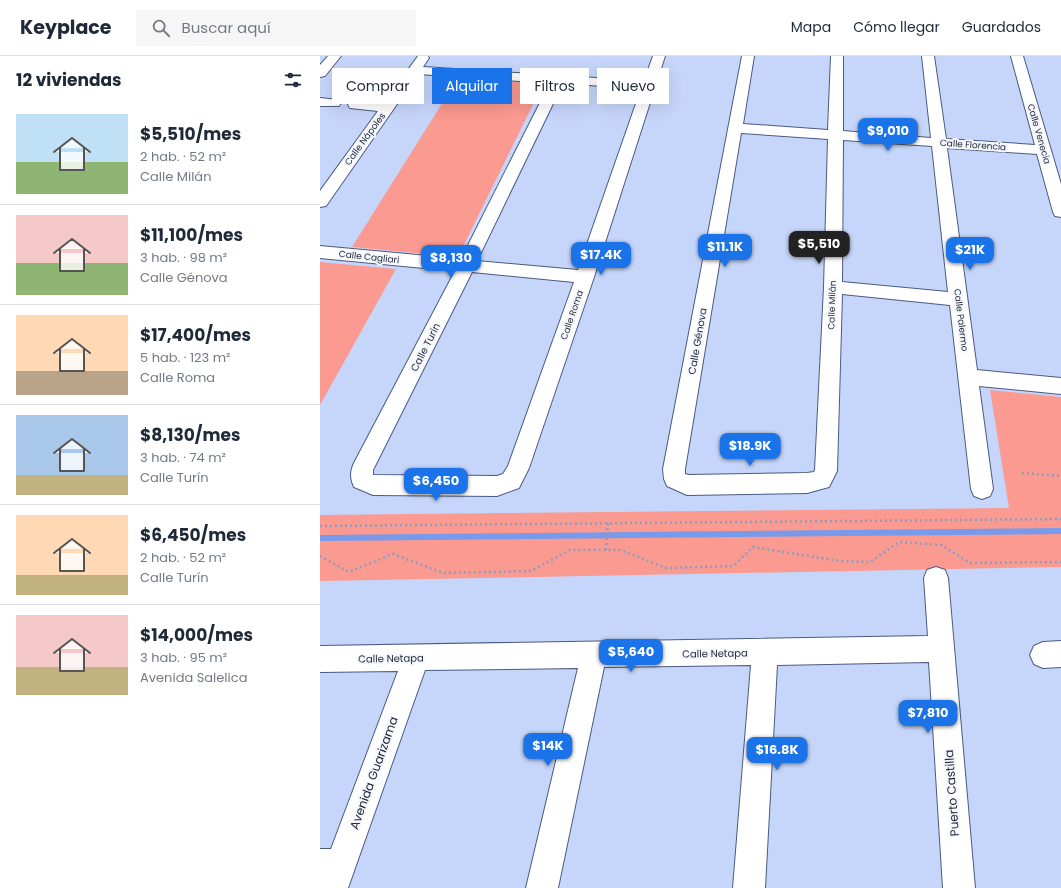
<!DOCTYPE html>
<html lang="es">
<head>
<meta charset="utf-8">
<style>
  :root { --surface:#fff; --page:#f6f6f7; --text:#1f2937; --muted:#747a83; --line:#e0e1e3; --accent:#1a73e8 }
  body { margin:0; font-family:Poppins,sans-serif; background:var(--page); color:var(--text); height:100vh; display:flex; flex-direction:column; font-size:15px; white-space:nowrap }
  * { box-sizing:border-box; margin:0 }
  p { font-size:13px; color:var(--muted) }
  .icon { flex:none; width:22px; height:22px; fill:none; stroke:currentColor; stroke-width:2; stroke-linecap:round; stroke-linejoin:round }
  .map { position:relative; flex:1; overflow:hidden }
  .drawer { display:flex; flex-direction:column; background:var(--surface); width:320px }
  .drawer>* { flex:none }
  .top-card { position:absolute; left:12px; top:12px; width:380px; height:36px; display:flex; gap:8px }
  .price { position:absolute; translate:-50% -34px; padding:0 9px; border-radius:8px; background:var(--accent); color:#fff; font-size:13px; line-height:26px; filter:drop-shadow(0 1px 2px #0008) }
  .price::after { content:''; position:absolute; left:50%; top:24px; width:12px; height:9px; margin-left:-6px; background:inherit; clip-path:polygon(0 0,100% 0,50% 100%) }
  .price.current { background:#222; color:#fff }
  ul { padding:0; list-style:none }
  li { display:flex; align-items:center; gap:12px; height:100px; padding:0 16px }
  li+li { border-top:1px solid var(--line) }
  li span { display:grid; place-items:center; flex:none; width:112px; height:80px; border-radius:0px; color:#555 }
  li>.icon { margin-inline-start:auto }
  span .icon { width:48px; height:48px; fill:#fffc; stroke-width:1 }
  li b { font-size:17px }
  h2 { display:flex; justify-content:space-between; align-items:center; height:48px; padding:0 16px; font-size:17px }
  .tag { padding:0 14px; border-radius:0px; background:var(--surface); box-shadow:0 4px 16px #0002; font-size:14px; line-height:36px }
  .tag.current { background:var(--accent); color:#fff }
  header { display:flex; align-items:center; gap:24px; box-sizing:border-box; height:56px; padding:0 20px; background:var(--surface); border-bottom:1px solid var(--line) }
  header strong { font-size:19px }
  nav { display:flex; gap:22px; margin-inline-start:auto; font-size:14px }
  .search { width:280px; height:36px; background:var(--page); display:flex; align-items:center; gap:10px; box-sizing:border-box; padding:0 14px; border-radius:0px; color:var(--muted); font-size:15px }
  main { display:flex; flex:1; min-height:0 }
  .map>svg:first-child { display:block }
</style>
</head>
<body>
<header>
<strong>Keyplace</strong>
<div class="search"><svg class="icon" aria-label="search" viewBox="0 0 24 24"><circle cx="10" cy="10" r="6"/><path d="M15 15l6 6"/></svg>Buscar aquí</div>
<nav><a>Mapa</a><a>Cómo llegar</a><a>Guardados</a></nav>
</header>
<main>
<section class="drawer">
<h2>12 viviendas<svg class="icon" aria-label="filters" viewBox="0 0 24 24"><path d="M4 7h16M4 17h16"/><circle cx="9" cy="7" r="2"/><circle cx="15" cy="17" r="2"/></svg></h2>
<ul>
<li><span style="background:linear-gradient(#bfe0f5 60%,#8fb573 0)"><svg class="icon" aria-label="home" viewBox="0 0 24 24"><path d="M3 11l9-7 9 7M6 9v11h12V9"/></svg></span><div><b>$5,510/mes</b><p>2 hab. · 52 m²</p><p>Calle Milán</p></div></li>
<li><span style="background:linear-gradient(#f6c9c9 60%,#8fb573 0)"><svg class="icon" aria-label="home" viewBox="0 0 24 24"><path d="M3 11l9-7 9 7M6 9v11h12V9"/></svg></span><div><b>$11,100/mes</b><p>3 hab. · 98 m²</p><p>Calle Génova</p></div></li>
<li><span style="background:linear-gradient(#ffd9b3 70%,#b9a48a 0)"><svg class="icon" aria-label="home" viewBox="0 0 24 24"><path d="M3 11l9-7 9 7M6 9v11h12V9"/></svg></span><div><b>$17,400/mes</b><p>5 hab. · 123 m²</p><p>Calle Roma</p></div></li>
<li><span style="background:linear-gradient(#a9c7e8 75%,#c2b280 0)"><svg class="icon" aria-label="home" viewBox="0 0 24 24"><path d="M3 11l9-7 9 7M6 9v11h12V9"/></svg></span><div><b>$8,130/mes</b><p>3 hab. · 74 m²</p><p>Calle Turín</p></div></li>
<li><span style="background:linear-gradient(#ffd9b3 75%,#c2b280 0)"><svg class="icon" aria-label="home" viewBox="0 0 24 24"><path d="M3 11l9-7 9 7M6 9v11h12V9"/></svg></span><div><b>$6,450/mes</b><p>2 hab. · 52 m²</p><p>Calle Turín</p></div></li>
<li><span style="background:linear-gradient(#f6c9c9 65%,#c2b280 0)"><svg class="icon" aria-label="home" viewBox="0 0 24 24"><path d="M3 11l9-7 9 7M6 9v11h12V9"/></svg></span><div><b>$14,000/mes</b><p>3 hab. · 95 m²</p><p>Avenida Salelica</p></div></li>
</ul>
</section>
<div class="map">
<svg width="741" height="832" viewBox="0 0 741 832">
  <rect width="100%" height="100%" fill="#c6d6fa"/>
  <g fill="#fa9a90">
    <path d="M138,22L223,28L138,201L32,191Z"/>
    <path d="M0,206L76,213L0,349Z"/>
    <path d="M670,334L741,341V511L0,525V459L689,452Z"/>
  </g>
  <g fill="none" stroke-linecap="round" stroke-linejoin="round">
    <path fill="#789aed" fill-rule="evenodd" d="M741,472V478L0,485V479Z"/>
    <defs>
      <g id="street">
        <path d="M8,0H21L5,20L0,21V9Z"/>
        <path d="M98,0H108L109,2L103,11L324,25L333,0H345L274,221L209,412L199,432L177,440L53,439L34,431C30,422 30,416 34,407L135,215L0,202V190L141,203L230,27L98,18L6,150L0,151V135L58,55L30,52L28,49L30,46L35,45L64,47ZM243,27L321,33L258,214L157,205ZM152,216L254,226L188,410L183,418L177,420L53,419V414Z"/>
        <path d="M422,0H434L423,68L508,74L511,0H523V75L611,82L602,0H614L626,83L715,89L691,0H703L741,128V161L735,160L733,156L717,98L627,92L657,314L741,322V338L659,330L673,433L670,440L662,443L654,440L651,433L630,249L522,238L517,415L509,431L487,437L367,439L347,430L344,423L343,413ZM421,77L508,83L504,231L495,414L494,416L487,417L369,419L365,418V413ZM523,84L612,90L628,236L522,226Z"/>
        <path d="M0,42L19,44L21,47L19,50H0Z"/>
        <path d="M616,511L625,514L628,522L655,832H623L609,606L457,609L445,832H413L431,609L284,611L238,832H206L258,612L105,614L28,832H0V793H11L78,615L0,616V590L608,580L604,522L607,514Z"/>
        <path d="M741,585V611L723,612L714,608L710,599L714,590L723,586Z"/>
      </g>
    </defs>
    <use href="#street" stroke="#4a5a82" stroke-width="2"/>
    <g stroke="#8f9cba" stroke-width="2.5" stroke-dasharray="2 3" stroke-linecap="butt">
      <path d="M702,417L741,420"/>
      <path d="M0,470L741,463"/>
      <path d="M286,494L288,467"/>
      <path d="M0,500L29,516L73,498L123,517L211,515L250,494H300L346,512L413,510L433,491L520,505L550,506L579,486L621,489L650,507L741,506"/>
    </g>
    <use href="#street" fill="#fff" fill-rule="evenodd"/>
  </g>
  <g text-anchor="middle" stroke-width="4" stroke-linejoin="round" paint-order="stroke">
    <g font-size="9" fill="#242c3d" stroke="#f5f7fc">
      <text transform="translate(719 78) rotate(74)" y="3">Calle Venecia</text>
      <text transform="translate(45 83) rotate(-54)" y="3">Calle Nápoles</text>
      <text transform="translate(653 89) rotate(4)" y="3">Calle Florencia</text>
      <text transform="translate(49 201) rotate(6)" y="3">Calle Cagliari</text>
      <text transform="translate(512 249) rotate(-88)" y="3">Calle Milán</text>
      <text transform="translate(252 259) rotate(-71)" y="3">Calle Roma</text>
      <text transform="translate(641 264) rotate(83)" y="3">Calle Palermo</text>
    </g>
    <g font-size="10" fill="#242c3d" stroke="#f5f7fc">
      <text transform="translate(377 285) rotate(-80)" y="4">Calle Génova</text>
      <text transform="translate(105 291) rotate(-63)" y="4">Calle Turín</text>
      <text transform="translate(395 597) rotate(-1)" y="4">Calle Netapa</text>
      <text transform="translate(71 602) rotate(-1)" y="4">Calle Netapa</text>
    </g>
    <g font-size="12" fill="#242c3d" stroke="#f5f7fc">
      <text transform="translate(54 717) rotate(-70)" y="4">Avenida Guarizama</text>
      <text transform="translate(632 737) rotate(-94)" y="4">Puerto Castilla</text>
    </g>
  </g>
</svg>
<b class="price" style="left:568px;top:96px">$9,010</b>
<b class="price current" style="left:499px;top:209px">$5,510</b>
<b class="price" style="left:405px;top:212px">$11.1K</b>
<b class="price" style="left:650px;top:215px">$21K</b>
<b class="price" style="left:281px;top:220px">$17.4K</b>
<b class="price" style="left:131px;top:223px">$8,130</b>
<b class="price" style="left:430px;top:411px">$18.9K</b>
<b class="price" style="left:116px;top:446px">$6,450</b>
<b class="price" style="left:311px;top:617px">$5,640</b>
<b class="price" style="left:608px;top:678px">$7,810</b>
<b class="price" style="left:228px;top:711px">$14K</b>
<b class="price" style="left:457px;top:715px">$16.8K</b>
<div class="top-card">
<a class="tag">Comprar</a>
<a class="tag current">Alquilar</a>
<a class="tag">Filtros</a>
<a class="tag">Nuevo</a>
</div>
</div>
</main>
</body>
</html>
